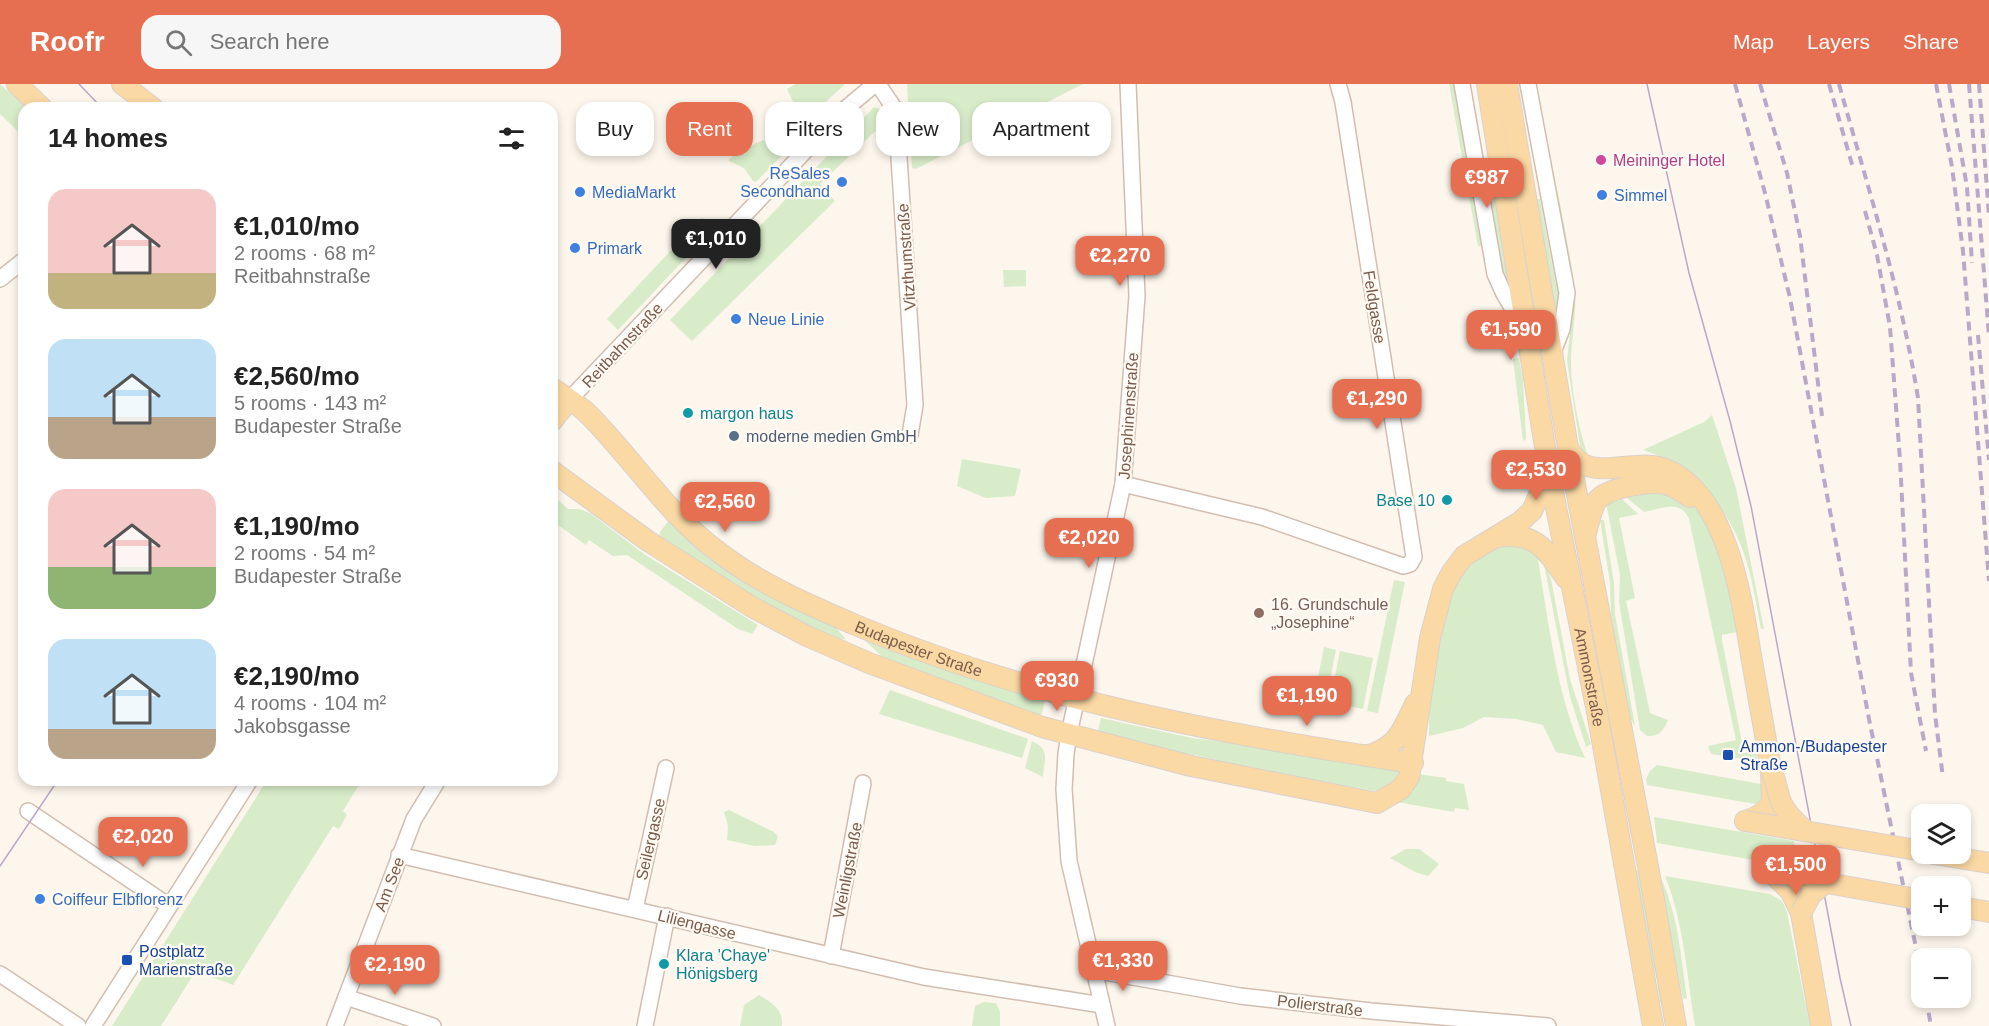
<!DOCTYPE html>
<html lang="en">
<head>
<meta charset="utf-8">
<style>
  :root { --surface:#fff; --page:#f6f6f6; --text:#222; --muted:#767676; --accent:#e76f51 }
  body { margin:0; font-family:Arial,sans-serif; background:var(--page); color:var(--text); height:100vh; display:flex; flex-direction:column; font-size:22px; white-space:nowrap }
  * { box-sizing:border-box; margin:0 }
  p { font-size:20px; color:var(--muted) }
  .icon { flex:none; width:33px; height:33px; fill:none; stroke:currentColor; stroke-width:2; stroke-linecap:round; stroke-linejoin:round }
  .map { position:relative; flex:1; overflow:hidden }
  .drawer { position:absolute; left:18px; top:18px; width:540px; height:684px; display:flex; flex-direction:column; background:var(--surface); border-radius:18px; box-shadow:0 3px 9px #0003 }
  .drawer>* { flex:none }
  .hud { position:absolute; left:576px; top:18px; width:570px; height:54px; display:flex; gap:12px }
  .tools { position:absolute; left:1911px; top:720px; display:grid; gap:12px }
  .tools a { display:grid; place-items:center; width:60px; height:60px; border-radius:12px; background:var(--surface); box-shadow:0 3px 9px #0003; font-size:30px }
  .price { position:absolute; translate:-50% -51px; padding:0 14px; border-radius:12px; background:var(--accent); color:#fff; font-size:20px; line-height:39px; filter:drop-shadow(0 2px 3px #0008) }
  .price::after { content:''; position:absolute; left:50%; top:36px; width:18px; height:14px; margin-left:-9px; background:inherit; clip-path:polygon(0 0,100% 0,50% 100%) }
  .price.selected { background:#222; color:#fff }
  ul { padding:0; list-style:none }
  li { display:flex; align-items:center; gap:18px; height:150px; padding:0 30px }
  li span { display:grid; place-items:center; flex:none; width:168px; height:120px; border-radius:18px; color:#555 }
  li>.icon { margin-inline-start:auto }
  span .icon { width:72px; height:72px; fill:#fffc; stroke-width:1 }
  li b { font-size:26px }
  h2 { display:flex; justify-content:space-between; align-items:center; height:72px; padding:0 30px; font-size:26px }
  .tag { padding:0 21px; border-radius:18px; background:var(--surface); box-shadow:0 3px 9px #0003; font-size:21px; line-height:54px }
  .tag.selected { background:var(--accent); color:#fff }
  header { display:flex; align-items:center; gap:36px; box-sizing:border-box; height:84px; padding:0 30px; background:var(--accent); color:#fff }
  header strong { font-size:28px }
  nav { display:flex; gap:33px; margin-inline-start:auto; font-size:21px }
  .search { width:420px; height:54px; background:var(--page); display:flex; align-items:center; gap:15px; box-sizing:border-box; padding:0 21px; border-radius:18px; color:var(--muted); font-size:22px }
  .map>svg:first-child { display:block }
</style>
</head>
<body>
<header>
<strong>Roofr</strong>
<div class="search"><svg class="icon" aria-label="search" viewBox="0 0 24 24"><circle cx="10" cy="10" r="6"/><path d="M15 15l6 6"/></svg>Search here</div>
<nav><a>Map</a><a>Layers</a><a>Share</a></nav>
</header>
<div class="map">
<svg width="1989" height="942" viewBox="0 0 1989 942">
  <rect width="100%" height="100%" fill="#fdf6ec"/>
  <g fill="#d8ecc9">
    <path d="M0,0L27,24H24V53L0,30Z"/>
    <path d="M796,0H845L813,30L805,33L798,28L787,5Z"/>
    <path d="M907,0H1083L916,85L912,84Z"/>
    <path d="M1449,0H1454L1482,162H1478Z"/>
    <path d="M874,23L882,26L886,37L820,100L835,117L692,257L670,236Z"/>
    <path d="M777,52L786,67L756,98L753,97L744,84L729,77V75L756,59Z"/>
    <path d="M1548,61C1557,107 1568,154 1574,201C1578,227 1571,253 1571,279C1571,305 1580,355 1591,378L1583,371L1580,362L1567,277L1571,239L1570,202L1546,63Z"/>
    <path d="M1492,101L1513,212L1500,188L1501,177L1489,102Z"/>
    <path d="M1537,115H1540L1556,201H1558L1560,209L1557,245L1539,139Z"/>
    <path d="M701,134C709,136 710,140 711,147L618,246L607,235Z"/>
    <path d="M1003,186H1026V202L1004,203Z"/>
    <path d="M1519,274L1523,296L1526,355L1523,357L1513,275Z"/>
    <path d="M1712,331L1736,404L1764,545H1761C1751,491 1746,451 1708,409C1698,397 1687,386 1673,378C1664,373 1653,370 1643,366L1704,338Z"/>
    <path d="M962,375L1021,385L1015,412L986,414L957,402Z"/>
    <path d="M1651,404C1663,409 1679,412 1690,420C1723,443 1731,512 1737,548L1722,551V556L1744,669L1758,667L1756,677L1711,670L1708,662L1736,656L1689,435C1681,415 1661,425 1644,428L1621,409Z"/>
    <path d="M552,410L568,425H579L590,429L644,470L758,541L752,550L738,545L627,471L613,472L589,456L586,461L558,441L552,449Z"/>
    <path d="M1611,414H1621L1638,430L1619,434L1635,514L1626,517L1650,629L1668,636C1664,646 1659,653 1647,652L1640,646L1619,518L1620,491L1606,419Z"/>
    <path d="M669,436L696,461L829,536L846,555C805,558 698,480 660,455V448Z"/>
    <path d="M1600,436H1604L1614,499L1615,530L1635,642L1630,634L1611,531L1610,499Z"/>
    <path d="M1512,460L1522,462L1537,470C1549,538 1556,611 1585,674L1556,668L1543,641L1516,635L1484,633L1463,644L1429,652C1429,636 1429,621 1430,605C1432,590 1436,575 1439,560C1447,515 1458,466 1512,460Z"/>
    <path d="M1543,475L1551,495L1570,595L1591,660L1586,663L1570,613Z"/>
    <path d="M1394,496L1405,498L1378,629L1367,627Z"/>
    <path d="M857,549L1046,614L1040,635L894,584Z"/>
    <path d="M1324,563L1336,566L1328,605L1316,603Z"/>
    <path d="M1340,567L1373,574L1363,625L1330,618Z"/>
    <path d="M890,606L1028,655L1022,674L879,630Z"/>
    <path d="M1101,634L1192,654L1259,662L1405,687L1404,691L1384,706L1375,707L1267,688L1195,671L1162,669L1097,651Z"/>
    <path d="M1032,657C1051,666 1044,675 1043,693L1025,684Z"/>
    <path d="M1657,681L1766,701C1766,711 1765,716 1755,720L1647,701L1646,695L1650,687Z"/>
    <path d="M1418,690L1446,694V697L1464,700L1469,726L1455,724L1454,728L1396,718Z"/>
    <path d="M267,696H362L343,727L347,731L339,745L333,742L233,901L196,887L161,942H112Z"/>
    <path d="M729,726L774,748L778,752L775,761L755,762L727,756L728,742L724,728Z"/>
    <path d="M1654,733L1794,757L1799,784L1657,759Z"/>
    <path d="M1406,765H1419L1439,780L1428,792L1415,788L1390,774Z"/>
    <path d="M1633,786L1640,787L1665,917L1660,918L1657,897L1645,855Z"/>
    <path d="M1659,791C1678,827 1681,874 1687,914L1683,915Z"/>
    <path d="M1665,792L1770,810L1782,817L1787,828L1810,942H1695C1687,893 1684,839 1665,792Z"/>
    <path d="M759,911C771,918 784,926 782,942H740L744,921Z"/>
    <path d="M984,918L996,919L1000,928V942H972L975,922Z"/>
  </g>
  <g fill="none" stroke-linecap="round" stroke-linejoin="round">
    <defs>
      <g id="minor">
        <path d="M878,0L896,27L915,321L910,351"/>
        <path d="M1462,0L1495,190L1504,210L1523,242"/>
        <path d="M1528,0L1567,209L1562,245L1553,268"/>
        <path d="M0,195L24,176"/>
        <path d="M569,316L844,26L875,0"/>
        <path d="M1123,400L1262,433L1403,482L1410,480L1414,473L1343,18L1338,0"/>
        <path d="M28,727L169,822"/>
        <path d="M399,771L924,893L1102,921"/>
        <path d="M635,825L666,684"/>
        <path d="M831,872L863,699"/>
        <path d="M1093,886L1240,912L1371,927L1548,942"/>
        <path d="M0,890L78,942"/>
        <path d="M346,913L433,942"/>
        <path d="M93,942L250,696"/>
        <path d="M335,942L414,735L438,696"/>
        <path d="M645,942L667,832"/>
        <path d="M1107,942L1069,777L1064,705L1066,670L1069,650L1123,400L1137,212L1128,0"/>
      </g>
      <g id="major">
        <path d="M17,0L42,24"/>
        <path d="M122,0L153,24"/>
        <path id="s1" d="M1487,0L1549,388L1597,628L1653,942"/>
        <path d="M1507,0L1568,364L1650,793L1676,942"/>
        <path id="s2" d="M552,304C565,313 580,321 591,333C635,378 669,432 721,470C762,501 811,522 858,542C1034,616 1225,651 1413,679"/>
        <path d="M552,337L569,316"/>
        <path d="M1568,364C1589,404 1633,370 1668,386C1729,414 1742,518 1752,577C1758,613 1765,649 1771,685L1772,719C1764,729 1757,734 1745,737"/>
        <path d="M552,387L648,457L752,523L807,552L869,579L1042,643L1191,682L1377,719L1401,705L1409,693L1430,554L1443,505L1452,488L1464,472L1520,438L1532,427L1549,388"/>
        <path d="M1586,449C1589,439 1591,426 1596,418C1605,403 1650,397 1666,400C1675,403 1683,408 1690,413"/>
        <path d="M1497,453C1536,447 1546,466 1566,494"/>
        <path d="M1366,672C1397,664 1402,647 1415,620"/>
        <path d="M1934,770L1989,779"/>
        <path d="M1772,789L1791,808L1801,829L1821,942"/>
        <path d="M1960,823L1989,828"/>
      </g>
    </defs>
    <use href="#minor" stroke="#d1beb0" stroke-width="18"/>
    <use href="#major" stroke="#dad1cd" stroke-width="22"/>
    <use href="#minor" stroke="#fff" stroke-width="15"/>
    <use href="#major" stroke="#fbd9a5" stroke-width="20"/>
    <g stroke="#b9a8c9" stroke-width="1.5">
      <path d="M79,0L102,24"/>
      <path d="M1647,0L1689,189L1730,337L1751,422L1840,894L1851,942"/>
      <path d="M0,782L58,696"/>
    </g>
    <g stroke="#b9a8c9" stroke-width="4" stroke-dasharray="9 6" stroke-linecap="butt">
      <path d="M1735,0L1765,109L1790,214L1869,635L1922,893"/>
      <path d="M1760,0L1787,89L1800,152L1822,332"/>
      <path d="M1829,0L1853,84"/>
      <path d="M1839,0C1868,104 1901,207 1918,314L1935,630L1943,694"/>
      <path d="M1936,0L1952,83L1963,167L1989,497"/>
      <path d="M1949,0L1967,103L1972,179"/>
      <path d="M1969,0L1989,252"/>
      <path d="M1979,0L1989,132"/>
      <path d="M1865,127L1877,171L1890,243L1900,376L1911,589L1926,667"/>
      <path d="M1978,251L1989,376"/>
      <path d="M1926,914L1931,942"/>
    </g>
    <defs>
      <g id="major-bridge">
        <path d="M1771,685C1776,696 1777,707 1781,718C1786,730 1796,739 1806,747"/>
        <path d="M1745,737L1922,767"/>
        <path d="M1772,789L1922,816"/>
        <path d="M1801,829L1811,811L1826,798"/>
      </g>
    </defs>
    <use href="#major-bridge" stroke="#dad1cd" stroke-width="22" stroke-linecap="butt"/>
    <use href="#major-bridge" stroke="#fbd9a5" stroke-width="20"/>
  </g>
  <circle fill="#d1479c" stroke="#fffaf3" stroke-width="2" cx="1601" cy="76" r="6"/>
  <g fill="#3f7fe0" stroke="#fffaf3" stroke-width="2">
    <circle cx="842" cy="98" r="6"/>
    <circle cx="580" cy="108" r="6"/>
    <circle cx="1602" cy="111" r="6"/>
    <circle cx="575" cy="164" r="6"/>
    <circle cx="736" cy="235" r="6"/>
    <circle cx="40" cy="815" r="6"/>
  </g>
  <g fill="#0f9aa8" stroke="#fffaf3" stroke-width="2">
    <circle cx="688" cy="329" r="6"/>
    <circle cx="1447" cy="416" r="6"/>
    <circle cx="664" cy="880" r="6"/>
  </g>
  <circle fill="#5c6f8a" stroke="#fffaf3" stroke-width="2" cx="734" cy="352" r="6"/>
  <circle fill="#8d6e63" stroke="#fffaf3" stroke-width="2" cx="1259" cy="529" r="6"/>
  <g fill="#1a4fb4" stroke="#fffaf3" stroke-width="2">
    <rect x="1722" y="665" width="12" height="12" rx="3"/>
    <rect x="121" y="870" width="12" height="12" rx="3"/>
  </g>
  <g text-anchor="middle" stroke-width="4.5" stroke-linejoin="round" paint-order="stroke">
    <g font-size="16" fill="#b23c85" stroke="#fffaf3" text-anchor="start">
      <text x="1613" y="82">Meininger Hotel</text>
    </g>
    <g font-size="16" fill="#366cbe" stroke="#fffaf3" text-anchor="start">
      <text x="830" y="95" text-anchor="end">ReSales<tspan x="830" dy="18">Secondhand</tspan></text>
      <text x="592" y="114">MediaMarkt</text>
      <text x="1614" y="117">Simmel</text>
      <text x="587" y="170">Primark</text>
      <text x="748" y="241">Neue Linie</text>
      <text x="52" y="821">Coiffeur Elbflorenz</text>
    </g>
    <g font-size="16" fill="#7a5c4d" stroke="#fffaf3">
      <text transform="translate(906 173) rotate(-94)" y="6">Vitzthumstraße</text>
      <text transform="translate(1375 223) rotate(81)" y="6">Feldgasse</text>
      <text transform="translate(622 261) rotate(-47)" y="6">Reitbahnstraße</text>
      <text transform="translate(1128 332) rotate(-86)" y="6">Josephinenstraße</text>
      <text dy="6" stroke="none"><textPath href="#s2" startOffset="458">Budapester Straße</textPath></text>
      <text dy="6" stroke="none"><textPath href="#s1" startOffset="602">Ammonstraße</textPath></text>
      <text transform="translate(650 755) rotate(-77)" y="6">Seilergasse</text>
      <text transform="translate(847 786) rotate(-79)" y="6">Weinligstraße</text>
      <text transform="translate(389 800) rotate(-69)" y="6">Am See</text>
      <text transform="translate(697 840) rotate(14)" y="6">Liliengasse</text>
      <text transform="translate(1320 921) rotate(7)" y="6">Polierstraße</text>
    </g>
    <g font-size="16" fill="#0d838f" stroke="#fffaf3" text-anchor="start">
      <text x="700" y="335">margon haus</text>
      <text x="1435" y="422" text-anchor="end">Base 10</text>
      <text x="676" y="877">Klara 'Chaye'<tspan x="676" dy="18">Hönigsberg</tspan></text>
    </g>
    <g font-size="16" fill="#4e5e75" stroke="#fffaf3" text-anchor="start">
      <text x="746" y="358">moderne medien GmbH</text>
    </g>
    <g font-size="16" fill="#785e54" stroke="#fffaf3" text-anchor="start">
      <text x="1271" y="526">16. Grundschule<tspan x="1271" dy="18">„Josephine“</tspan></text>
    </g>
    <g font-size="16" fill="#164399" stroke="#fffaf3" text-anchor="start">
      <text x="1740" y="668">Ammon-/Budapester<tspan x="1740" dy="18">Straße</tspan></text>
      <text x="139" y="873">Postplatz<tspan x="139" dy="18">Marienstraße</tspan></text>
    </g>
  </g>
</svg>
<div class="tools">
<a><svg class="icon" aria-label="layers" viewBox="0 0 24 24"><path d="M12 4l9 5-9 5-9-5zM3 14l9 5 9-5"/></svg></a>
<a>+</a>
<a>−</a>
</div>
<b class="price" style="left:1487px;top:125px">€987</b>
<b class="price selected" style="left:716px;top:186px">€1,010</b>
<b class="price" style="left:1120px;top:203px">€2,270</b>
<b class="price" style="left:1511px;top:277px">€1,590</b>
<b class="price" style="left:1377px;top:346px">€1,290</b>
<b class="price" style="left:1536px;top:417px">€2,530</b>
<b class="price" style="left:725px;top:449px">€2,560</b>
<b class="price" style="left:1089px;top:485px">€2,020</b>
<b class="price" style="left:1057px;top:628px">€930</b>
<b class="price" style="left:1307px;top:643px">€1,190</b>
<b class="price" style="left:143px;top:784px">€2,020</b>
<b class="price" style="left:1796px;top:812px">€1,500</b>
<b class="price" style="left:1123px;top:908px">€1,330</b>
<b class="price" style="left:395px;top:912px">€2,190</b>
<div class="hud">
<a class="tag">Buy</a>
<a class="tag selected">Rent</a>
<a class="tag">Filters</a>
<a class="tag">New</a>
<a class="tag">Apartment</a>
</div>
<section class="drawer">
<h2>14 homes<svg class="icon" aria-label="filters" viewBox="0 0 24 24"><path d="M4 7h16M4 17h16"/><circle cx="9" cy="7" r="2"/><circle cx="15" cy="17" r="2"/></svg></h2>
<ul>
<li><span style="background:linear-gradient(#f6c9c9 70%,#c2b280 0)"><svg class="icon" aria-label="home" viewBox="0 0 24 24"><path d="M3 11l9-7 9 7M6 9v11h12V9"/></svg></span><div><b>€1,010/mo</b><p>2 rooms · 68 m²</p><p>Reitbahnstraße</p></div></li>
<li><span style="background:linear-gradient(#bfe0f5 65%,#b9a48a 0)"><svg class="icon" aria-label="home" viewBox="0 0 24 24"><path d="M3 11l9-7 9 7M6 9v11h12V9"/></svg></span><div><b>€2,560/mo</b><p>5 rooms · 143 m²</p><p>Budapester Straße</p></div></li>
<li><span style="background:linear-gradient(#f6c9c9 65%,#8fb573 0)"><svg class="icon" aria-label="home" viewBox="0 0 24 24"><path d="M3 11l9-7 9 7M6 9v11h12V9"/></svg></span><div><b>€1,190/mo</b><p>2 rooms · 54 m²</p><p>Budapester Straße</p></div></li>
<li><span style="background:linear-gradient(#bfe0f5 75%,#b9a48a 0)"><svg class="icon" aria-label="home" viewBox="0 0 24 24"><path d="M3 11l9-7 9 7M6 9v11h12V9"/></svg></span><div><b>€2,190/mo</b><p>4 rooms · 104 m²</p><p>Jakobsgasse</p></div></li>
</ul>
</section>
</div>
</body>
</html>
